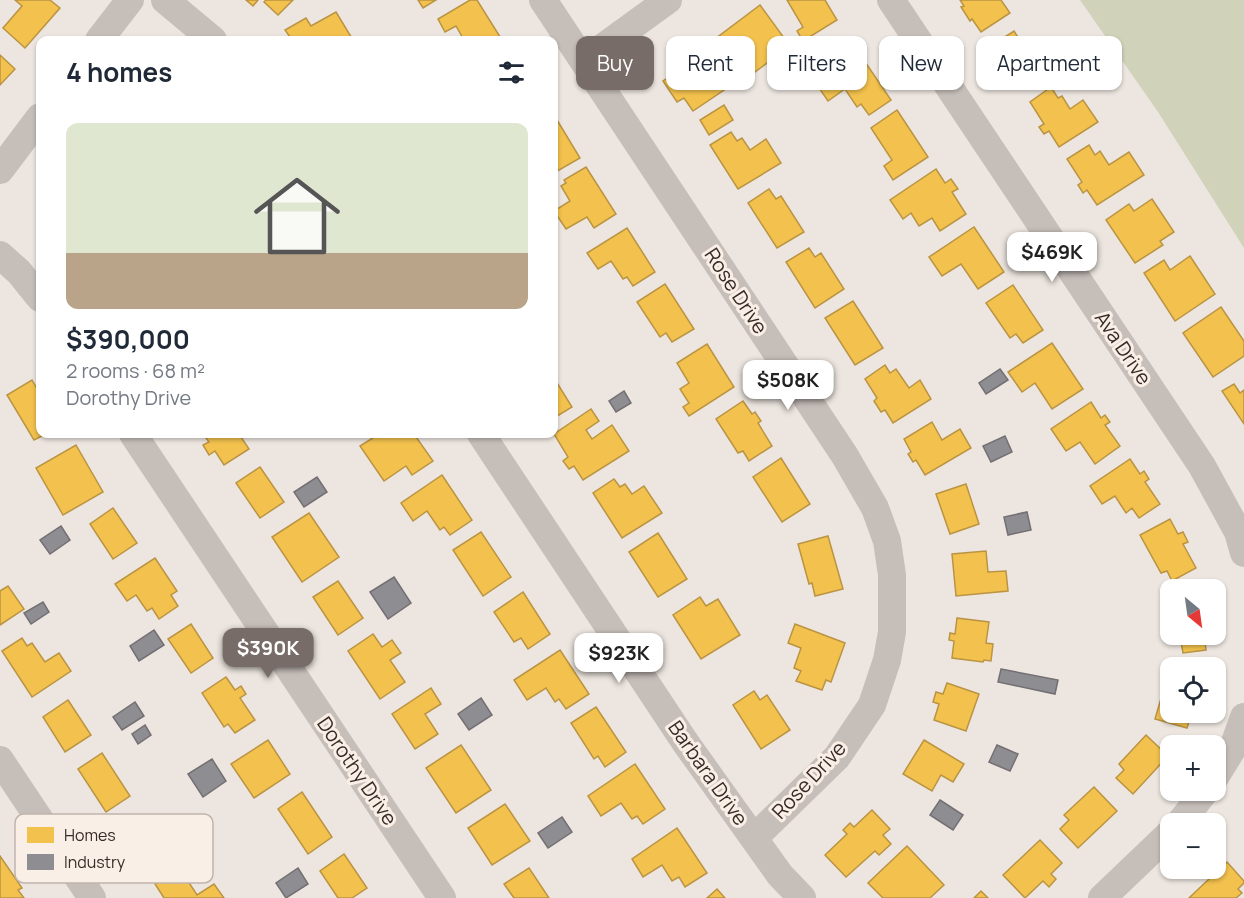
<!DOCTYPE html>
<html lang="en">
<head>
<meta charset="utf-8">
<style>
  :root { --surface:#fff; --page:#f6f6f7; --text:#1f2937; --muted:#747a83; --line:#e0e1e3; --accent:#776c68 }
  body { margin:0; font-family:Manrope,sans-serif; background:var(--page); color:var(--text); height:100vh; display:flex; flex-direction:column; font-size:22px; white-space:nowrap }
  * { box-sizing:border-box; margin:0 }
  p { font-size:20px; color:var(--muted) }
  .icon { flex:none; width:33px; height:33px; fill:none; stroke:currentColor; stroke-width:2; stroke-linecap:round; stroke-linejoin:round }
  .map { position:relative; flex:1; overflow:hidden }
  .sheet { position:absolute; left:36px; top:36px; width:522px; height:402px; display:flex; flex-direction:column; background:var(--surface); border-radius:12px; box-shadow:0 2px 4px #0004 }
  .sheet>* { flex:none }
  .banner { position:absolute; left:576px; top:36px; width:570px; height:54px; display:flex; gap:12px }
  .needle { width:39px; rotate:151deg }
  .buttons { position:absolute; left:1160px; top:579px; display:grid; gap:12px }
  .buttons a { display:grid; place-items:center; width:66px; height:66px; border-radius:12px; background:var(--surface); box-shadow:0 2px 4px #0004; font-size:30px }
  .price { position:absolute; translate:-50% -51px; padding:0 14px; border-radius:12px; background:#fff; color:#222; font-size:20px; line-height:39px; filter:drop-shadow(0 2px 3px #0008) }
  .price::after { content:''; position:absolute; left:50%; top:36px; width:18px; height:14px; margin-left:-9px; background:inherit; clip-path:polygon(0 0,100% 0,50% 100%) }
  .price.on { background:var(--accent); color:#fff }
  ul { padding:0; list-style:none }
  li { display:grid; align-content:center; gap:12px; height:318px; padding:0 30px }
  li+li { border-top:2px solid var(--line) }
  li span { display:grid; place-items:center; height:186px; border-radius:12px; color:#555 }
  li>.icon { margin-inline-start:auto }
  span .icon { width:108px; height:108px; fill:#fffc; stroke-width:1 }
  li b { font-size:26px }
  h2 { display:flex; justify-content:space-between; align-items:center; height:72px; padding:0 30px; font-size:26px }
  .chip { padding:0 21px; border-radius:12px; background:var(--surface); box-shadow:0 2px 4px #0004; font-size:21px; line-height:54px }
  .chip.on { background:var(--accent); color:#fff }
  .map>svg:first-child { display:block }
</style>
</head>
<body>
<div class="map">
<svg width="1244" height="898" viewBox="0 0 1244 898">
  <rect width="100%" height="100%" fill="#ede6e0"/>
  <path fill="#d0d3b9" d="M1080,0H1244V248L1158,112Z"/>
  <g fill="#f2c14e" stroke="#ba9442" stroke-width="1.5">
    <path d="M15,0H50L60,8L25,48L3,28L22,6Z"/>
    <path d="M246,0H258L253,6Z"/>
    <path d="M266,0H293L278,15L264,2Z"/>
    <path d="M418,0H436L423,8Z"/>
    <path d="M470,0H477L502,40H464L456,26L445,32L438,19Z"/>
    <path d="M787,0H825L837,20L803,41L797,31L803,27Z"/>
    <path d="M960,0H1001L1010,13L981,32L972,19L970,21L961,7L964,6Z"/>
    <path d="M760,5L790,46L755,72L742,55L733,62L715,39Z"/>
    <path d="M336,12L353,40H292L285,30L306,18L311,26Z"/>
    <path d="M1014,31L1019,39L1023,37L1033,51L1046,42L1059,62L1021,89L992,45Z"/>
    <path d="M859,53L891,100L869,115L861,104L857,107L845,89L828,101L815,82Z"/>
    <path d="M703,54L727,88L693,111L684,98L677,102L663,81Z"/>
    <path d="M0,55L15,69L0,85Z"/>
    <path d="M1051,87L1058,98L1062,96L1070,109L1083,100L1098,122L1059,147L1049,131L1044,134L1039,127L1044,124L1030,102Z"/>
    <path d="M724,105L733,120L709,135L700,120Z"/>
    <path d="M897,110L928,157L893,180L884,166L892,160L871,128Z"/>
    <path d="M554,115L580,158L554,173Z"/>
    <path d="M731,132L737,141L742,138L750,150L766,139L781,163L738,189L710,145Z"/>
    <path d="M1089,145L1095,155L1100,151L1109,165L1129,152L1144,175L1097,205L1087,190L1083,193L1078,185L1082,182L1067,159Z"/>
    <path d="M586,167L616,214L594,228L587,217L566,229L554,211L570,201L561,186L566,183L564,180Z"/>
    <path d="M936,169L945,183L951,179L958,189L952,192L966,214L940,231L932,218L919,226L911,213L903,219L890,200Z"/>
    <path d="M769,189L776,199L781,196L804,232L777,248L748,203Z"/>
    <path d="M1152,199L1174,232L1160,241L1163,245L1135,263L1106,220L1129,204L1134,211Z"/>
    <path d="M974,227L1004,272L978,289L961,264L942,276L929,257Z"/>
    <path d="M627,228L655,272L633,286L627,277L623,279L611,261L598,269L587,253Z"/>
    <path d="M809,248L815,257L821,253L844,289L815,308L786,262Z"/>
    <path d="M1190,256L1215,294L1175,321L1144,273L1164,260L1170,270Z"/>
    <path d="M665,284L694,329L672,342L666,333L660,337L637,302Z"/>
    <path d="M1013,285L1043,330L1023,343L1016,334L1010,338L986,303Z"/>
    <path d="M853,301L883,348L855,365L825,318Z"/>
    <path d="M1221,307L1244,341V356L1213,377L1183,333Z"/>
    <path d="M1052,343L1083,389L1052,409L1035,383L1022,392L1008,372Z"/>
    <path d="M707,344L734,387L689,416L683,407L689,403L680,389L689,383L677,363Z"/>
    <path d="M885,365L890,373L896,369L909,388L920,380L931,399L893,423L885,410L881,412L874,401L877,398L865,379Z"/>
    <path d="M554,378L572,407L554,418Z"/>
    <path d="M32,380L40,394V434H46L34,440L7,395Z"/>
    <path d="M1234,384L1240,393L1244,390V424L1222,391Z"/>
    <path d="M743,401L752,414L755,412L761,421L758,423L772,446L749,461L743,451L738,453L716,419Z"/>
    <path d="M1091,402L1101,418L1105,415L1110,422L1105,425L1120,446L1095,464L1080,442L1066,451L1051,429Z"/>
    <path d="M591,409L599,421L586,430L592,439L612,425L629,451L583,480L574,466L569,469L563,461L568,457L554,434Z"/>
    <path d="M932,422L942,440L960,429L971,448L925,475L916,460L913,462L908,454L911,452L904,439Z"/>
    <path d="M203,434H239L249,449L224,465L215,451L209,455L203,445L209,442Z"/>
    <path d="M379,434H414L433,461L412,475L406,466L384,481L360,446Z"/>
    <path d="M76,445L103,492L63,515L36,468Z"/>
    <path d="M781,458L810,504L782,522L753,477Z"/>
    <path d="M1130,459L1140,474L1144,471L1149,479L1145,482L1160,504L1139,518L1132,508L1126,513L1115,496L1102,504L1090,486Z"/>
    <path d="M260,467L284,502L260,518L236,483Z"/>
    <path d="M442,475L472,520L450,535L444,527L440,530L427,511L413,521L401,503Z"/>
    <path d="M614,479L620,487L625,484L632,494L644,486L662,513L622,538L593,493Z"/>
    <path d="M966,484L979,524L950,534L936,494Z"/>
    <path d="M113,508L137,543L113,559L90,524Z"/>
    <path d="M309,513L339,557L302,582L272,537Z"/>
    <path d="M1170,519L1178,534L1183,532L1188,542L1183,544L1196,568L1172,581L1167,571L1161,573L1140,535Z"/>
    <path d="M481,532L511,577L483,596L453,550Z"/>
    <path d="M658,533L687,579L658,597L629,552Z"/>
    <path d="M828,536L843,589L815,596L812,583L809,584L798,544Z"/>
    <path d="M986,551L988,572L1006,571L1008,591L956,596L952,554Z"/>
    <path d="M155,558L177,591L171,595L178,606L159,619L152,608L147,611L136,595L127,601L115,584Z"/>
    <path d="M338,581L363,618L338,635L313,597Z"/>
    <path d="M8,586L24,609L0,625V591Z"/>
    <path d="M523,592L550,634L528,649L521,638L514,642L494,612Z"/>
    <path d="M700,597L706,606L718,599L740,635L701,659L673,615Z"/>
    <path d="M957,618L989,622L986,643L993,644L991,661L984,660L983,662L952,658L954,641L949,640L950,633L955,634Z"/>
    <path d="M191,624L213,658L191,673L168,639Z"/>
    <path d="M795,624L845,643L831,682L826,680L822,690L796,681L801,671L794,668L801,648L788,643Z"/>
    <path d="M373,634L382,647L392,640L401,653L390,660L405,682L380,699L348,651Z"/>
    <path d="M1174,634H1204L1206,650L1183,653L1181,642H1175Z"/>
    <path d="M22,638L27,646L32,643L45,662L59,653L71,671L32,697L2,651Z"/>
    <path d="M560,650L589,694L566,709L559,699L555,702L546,688L527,700L514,680Z"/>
    <path d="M1170,668V712H1192L1187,728L1155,719Z"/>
    <path d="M226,677L235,690L241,686L246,694L240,698L255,720L235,733L228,724L224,727L202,693Z"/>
    <path d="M947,683L979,694L966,731L934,720L939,704L933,702L936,692L943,694Z"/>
    <path d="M431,688L441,704L425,714L438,734L415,749L392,714Z"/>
    <path d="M754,691L760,700L767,695L790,730L761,749L733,705Z"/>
    <path d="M68,700L91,735L65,752L43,717Z"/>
    <path d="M596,707L626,752L605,767L598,756L594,759L571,723Z"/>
    <path d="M1146,735L1168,756L1133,794L1116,778L1124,770L1119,764Z"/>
    <path d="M268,740L290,774L254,798L231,764Z"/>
    <path d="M924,740L964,764L953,782L941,775L932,791L903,774Z"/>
    <path d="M461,745L491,790L456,813L426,768Z"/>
    <path d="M102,753L130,796L106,812L78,769Z"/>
    <path d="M635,764L665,809L643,824L637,816L632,819L621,803L601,816L588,796Z"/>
    <path d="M1094,787L1117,811L1078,848L1060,829L1069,820L1064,815Z"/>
    <path d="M302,792L332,837L308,854L278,809Z"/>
    <path d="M505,804L530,841L492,865L468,828Z"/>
    <path d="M872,810L890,829L883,835L891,844L879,855L875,851L846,877L825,855L847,834L843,830L850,823L854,827Z"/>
    <path d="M677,828L707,873L685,887L679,877L672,881L662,865L643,877L632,859Z"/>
    <path d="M1040,840L1062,863L1051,874L1056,879L1049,887L1043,881L1025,898L1003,875Z"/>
    <path d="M907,846L944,885L930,898H883L868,883Z"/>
    <path d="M344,854L367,888L352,898H338L320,871Z"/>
    <path d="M0,856L22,888L18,890L24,898H0Z"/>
    <path d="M1227,862L1244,881V883L1238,889L1242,893L1236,898H1189Z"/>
    <path d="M529,868L549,898H514L504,884Z"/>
    <path d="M175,871L182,881L186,878L197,895L214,884L224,898H164L155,884Z"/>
    <path d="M717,889L725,898H707Z"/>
    <path d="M981,891L988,898H974Z"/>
  </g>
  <g fill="#8d8d92" stroke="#736f72" stroke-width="1.5">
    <path d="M1000,369L1008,380L986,394L979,383Z"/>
    <path d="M624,391L631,403L616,412L609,401Z"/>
    <path d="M1005,436L1012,452L991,462L983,446Z"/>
    <path d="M317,477L327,492L304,507L294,492Z"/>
    <path d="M1027,512L1031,530L1008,535L1004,517Z"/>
    <path d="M61,526L70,540L50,554L40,540Z"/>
    <path d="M394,577L411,603L388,619L370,592Z"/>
    <path d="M43,602L49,612L31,624L24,613Z"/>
    <path d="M154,630L164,645L139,661L130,646Z"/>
    <path d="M1001,669L1058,680L1055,694L998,682Z"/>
    <path d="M481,698L492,715L469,730L458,714Z"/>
    <path d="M135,702L144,716L122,730L113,717Z"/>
    <path d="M145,725L151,735L138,744L132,734Z"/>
    <path d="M997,745L1018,754L1010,771L989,762Z"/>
    <path d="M212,759L226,781L203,797L188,774Z"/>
    <path d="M940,800L963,815L953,830L930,815Z"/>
    <path d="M562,817L572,832L548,848L538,833Z"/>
    <path d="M298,868L308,884L286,898L276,883Z"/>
  </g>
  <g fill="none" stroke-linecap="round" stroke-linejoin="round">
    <g stroke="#c6beb9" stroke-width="28">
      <path d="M165,0L213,40"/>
      <path d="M543,0L845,456L875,508L887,541L892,575V632L887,660L872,705L837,757L754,838"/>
      <path d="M891,0L1202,466L1238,532L1244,553"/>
      <path d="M99,40L130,0"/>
      <path d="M584,61L668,0"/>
      <path d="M0,170L40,117"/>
      <path d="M0,255L19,272L40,298"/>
      <path d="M133,434L442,898"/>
      <path d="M481,434L685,742L780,875L802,898"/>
      <path d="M0,760L92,898"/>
      <path d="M1215,777L1233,748L1244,717"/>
      <path d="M1179,824L1206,790"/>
      <path d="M1102,898L1170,833"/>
    </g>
  </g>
  <g text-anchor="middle" stroke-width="6" stroke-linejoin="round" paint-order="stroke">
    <g font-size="20" fill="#372a27" stroke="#faefe6">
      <text transform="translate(736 291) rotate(57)" y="7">Rose Drive</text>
      <text transform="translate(1123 348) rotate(56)" y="7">Ava Drive</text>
      <text transform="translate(357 771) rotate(56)" y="7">Dorothy Drive</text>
      <text transform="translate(708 773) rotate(55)" y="7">Barbara Drive</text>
      <text transform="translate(809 780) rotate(-47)" y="7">Rose Drive</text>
    </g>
  </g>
  <rect x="15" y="814" width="198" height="69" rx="9" fill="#faefe6" stroke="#c0b4ad" stroke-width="1.5"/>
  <rect x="27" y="827" width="27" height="16" fill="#f2c14e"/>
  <rect x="27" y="854" width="27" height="16" fill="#8d8d92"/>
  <g font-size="16" fill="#372a27">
    <text x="64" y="841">Homes</text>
    <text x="64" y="868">Industry</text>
  </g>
</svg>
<div class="buttons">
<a><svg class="needle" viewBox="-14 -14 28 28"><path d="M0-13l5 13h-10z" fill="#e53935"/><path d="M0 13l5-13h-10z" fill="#747a83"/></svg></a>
<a><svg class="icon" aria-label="locate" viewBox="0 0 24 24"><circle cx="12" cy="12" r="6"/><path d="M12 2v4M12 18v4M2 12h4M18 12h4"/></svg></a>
<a>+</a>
<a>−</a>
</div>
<b class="price" style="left:1052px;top:283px">$469K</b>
<b class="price" style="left:788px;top:411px">$508K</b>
<b class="price on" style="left:268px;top:679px">$390K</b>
<b class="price" style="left:619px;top:684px">$923K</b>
<div class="banner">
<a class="chip on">Buy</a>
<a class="chip">Rent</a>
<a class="chip">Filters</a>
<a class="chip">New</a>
<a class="chip">Apartment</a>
</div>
<section class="sheet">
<h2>4 homes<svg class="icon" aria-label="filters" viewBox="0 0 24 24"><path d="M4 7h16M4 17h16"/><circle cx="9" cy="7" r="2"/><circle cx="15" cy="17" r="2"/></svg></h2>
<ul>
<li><span style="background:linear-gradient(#dfe7d0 70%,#b9a48a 0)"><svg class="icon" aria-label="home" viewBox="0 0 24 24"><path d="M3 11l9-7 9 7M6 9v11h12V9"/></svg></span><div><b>$390,000</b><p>2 rooms · 68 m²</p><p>Dorothy Drive</p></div></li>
</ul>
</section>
</div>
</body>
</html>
